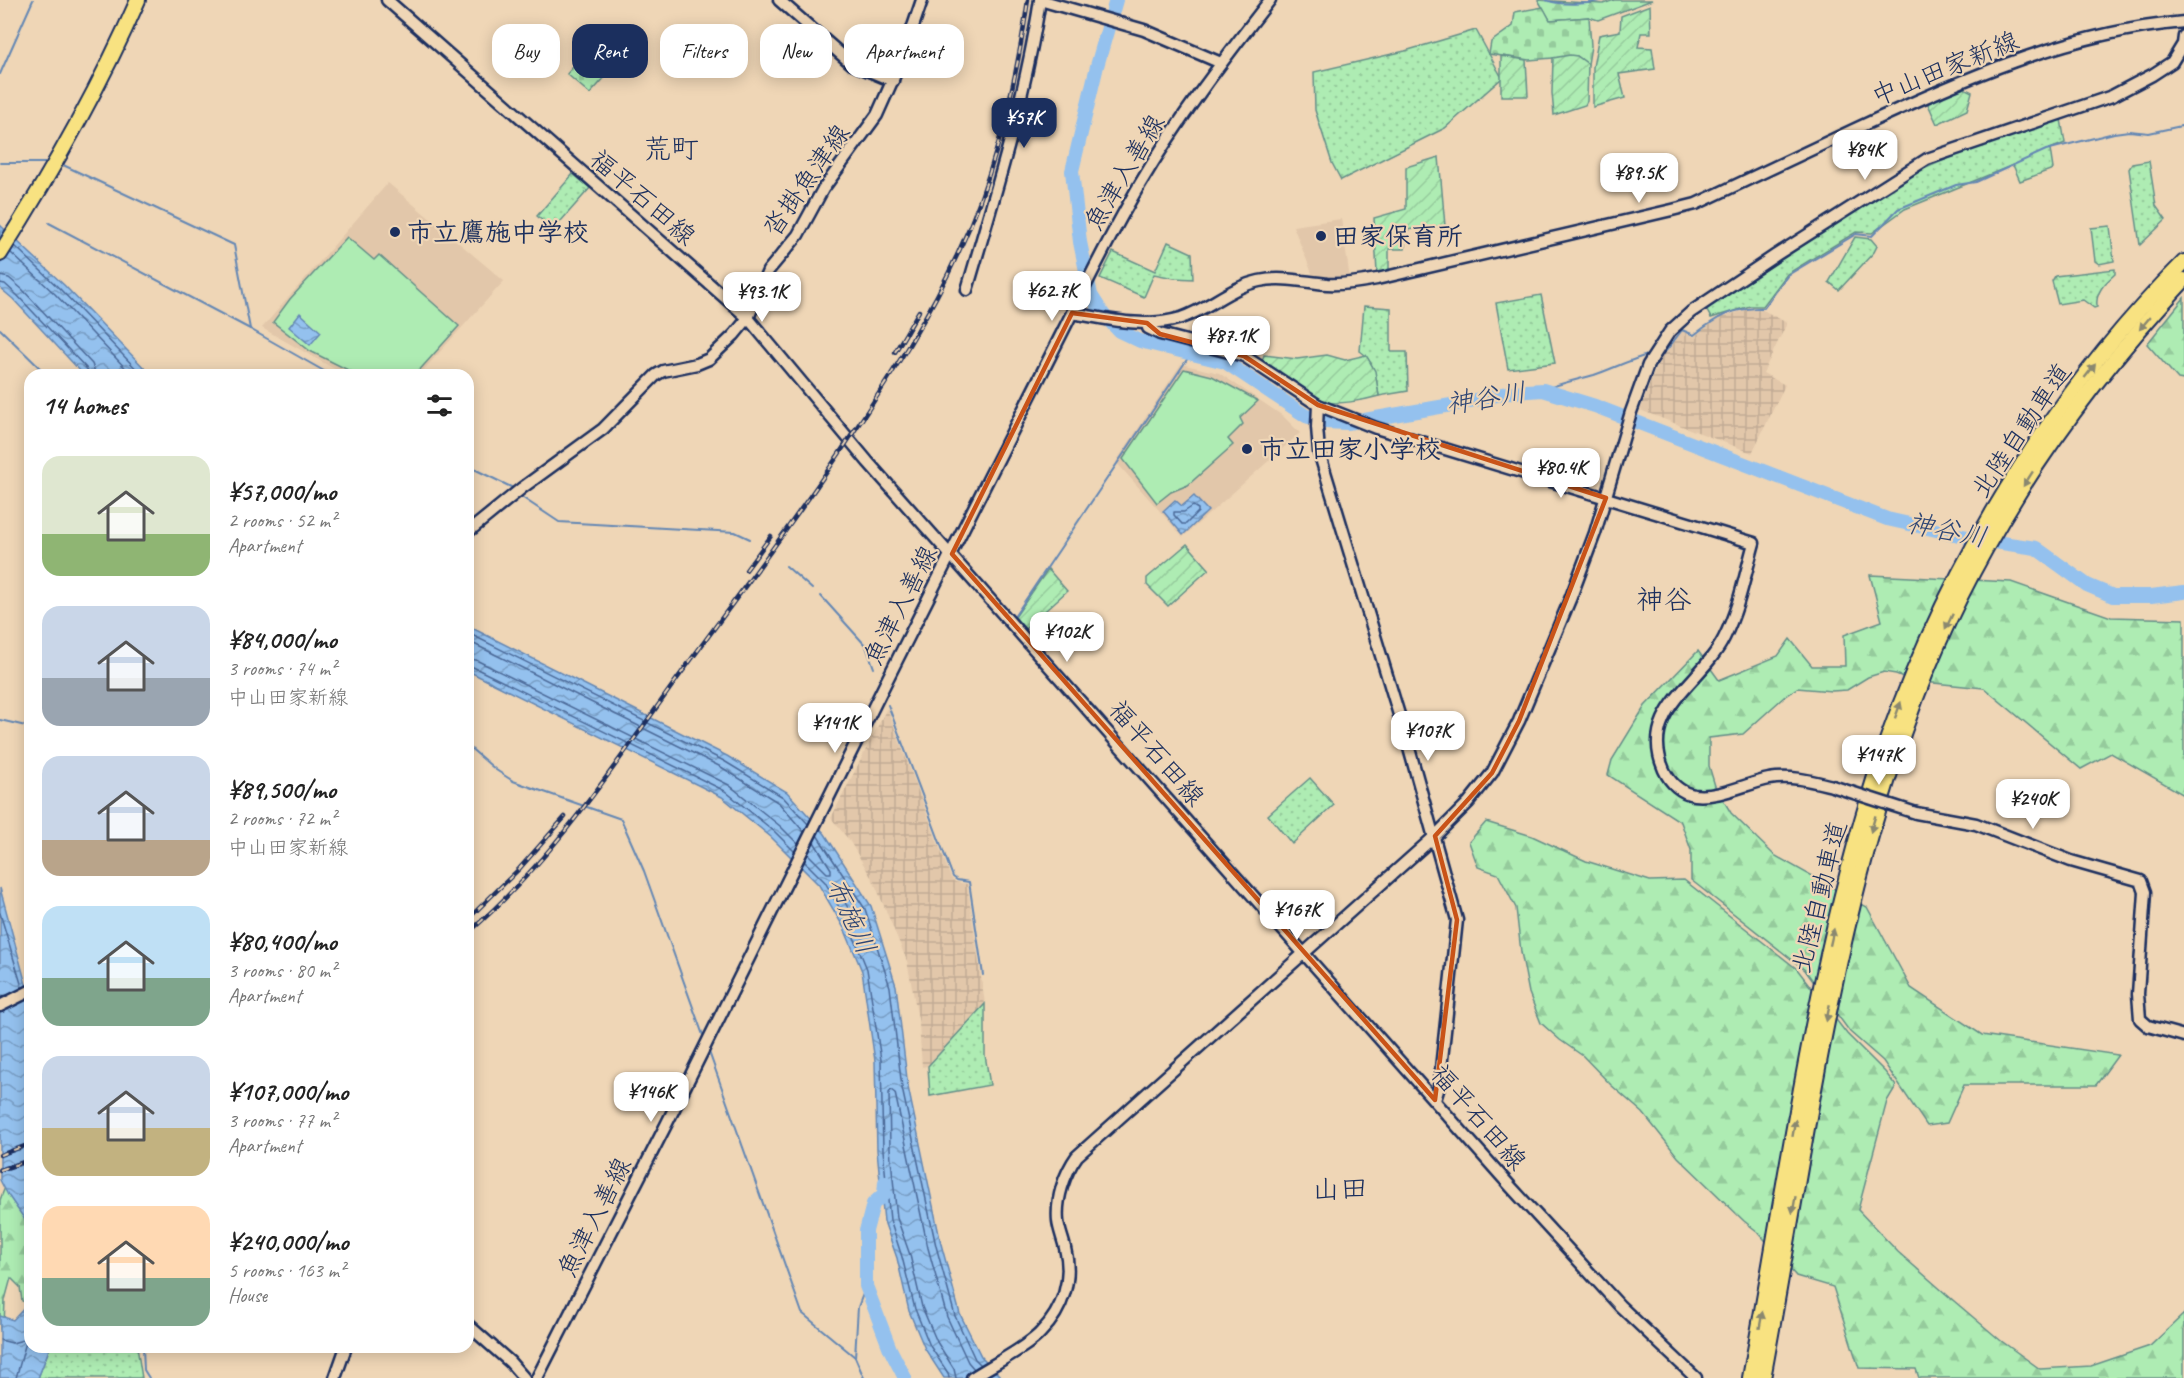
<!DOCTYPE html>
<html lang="en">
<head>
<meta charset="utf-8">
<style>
  :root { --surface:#fff; --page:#f2f2f2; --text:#222; --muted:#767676; --accent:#1b2f5e }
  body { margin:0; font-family:Caveat,"Klee One",sans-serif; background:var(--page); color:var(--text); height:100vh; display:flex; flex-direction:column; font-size:22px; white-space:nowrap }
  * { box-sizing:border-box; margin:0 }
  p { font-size:20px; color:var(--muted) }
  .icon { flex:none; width:33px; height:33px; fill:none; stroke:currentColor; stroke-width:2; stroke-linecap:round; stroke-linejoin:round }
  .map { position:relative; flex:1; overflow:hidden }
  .drawer { position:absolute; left:24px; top:369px; width:450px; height:984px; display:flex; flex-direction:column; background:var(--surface); border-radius:18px; box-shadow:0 3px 15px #0003 }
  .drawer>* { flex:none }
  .guide { position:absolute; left:492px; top:24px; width:570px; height:54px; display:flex; gap:12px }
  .price { position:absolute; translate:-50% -51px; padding:0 14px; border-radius:12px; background:#fff; color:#222; font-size:20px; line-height:39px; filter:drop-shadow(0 2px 3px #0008) }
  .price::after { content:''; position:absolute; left:50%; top:36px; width:18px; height:14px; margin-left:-9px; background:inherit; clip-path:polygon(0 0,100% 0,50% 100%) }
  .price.on { background:var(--accent); color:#fff }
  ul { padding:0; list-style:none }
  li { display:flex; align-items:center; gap:18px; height:150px; padding:0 18px }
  li span { display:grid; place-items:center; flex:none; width:168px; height:120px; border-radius:18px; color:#555 }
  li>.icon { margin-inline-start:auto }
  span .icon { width:72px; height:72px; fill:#fffc; stroke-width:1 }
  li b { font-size:26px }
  h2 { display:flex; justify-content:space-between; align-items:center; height:72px; padding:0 18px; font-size:26px }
  .pill { padding:0 21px; border-radius:18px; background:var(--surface); box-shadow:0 3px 15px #0003; font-size:21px; line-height:54px }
  .pill.on { background:var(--accent); color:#fff }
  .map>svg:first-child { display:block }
</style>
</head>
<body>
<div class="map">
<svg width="2184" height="1378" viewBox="0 0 2184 1378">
  <defs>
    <pattern id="industrial-grid" width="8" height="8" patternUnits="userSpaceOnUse" patternTransform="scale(1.5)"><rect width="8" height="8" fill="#e2c7aa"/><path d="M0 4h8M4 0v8" fill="none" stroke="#c1ab95"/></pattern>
    <pattern id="grass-dots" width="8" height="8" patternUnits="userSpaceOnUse" patternTransform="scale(1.5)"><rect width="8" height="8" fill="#aeecb3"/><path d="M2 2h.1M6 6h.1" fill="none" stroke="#95cb9c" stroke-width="1.8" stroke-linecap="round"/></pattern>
    <pattern id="forest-firs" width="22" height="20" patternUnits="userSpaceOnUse" patternTransform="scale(1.5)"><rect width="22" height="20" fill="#aeecb3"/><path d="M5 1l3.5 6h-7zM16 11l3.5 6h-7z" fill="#95cb9c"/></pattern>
    <pattern id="cemetery-stones" width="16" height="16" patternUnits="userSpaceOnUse" patternTransform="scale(1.5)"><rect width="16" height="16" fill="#aeecb3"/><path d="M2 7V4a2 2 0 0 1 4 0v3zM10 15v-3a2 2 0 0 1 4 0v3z" fill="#95cb9c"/></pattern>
    <pattern id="garden-furrows" width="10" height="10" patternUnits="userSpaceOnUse" patternTransform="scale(1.5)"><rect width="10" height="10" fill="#aeecb3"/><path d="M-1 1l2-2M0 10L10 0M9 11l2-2" fill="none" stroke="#95cb9c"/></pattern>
    <pattern id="water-waves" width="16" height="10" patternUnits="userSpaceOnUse" patternTransform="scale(1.5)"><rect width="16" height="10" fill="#94c1ee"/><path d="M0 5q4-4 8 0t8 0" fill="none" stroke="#789dc4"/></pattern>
  </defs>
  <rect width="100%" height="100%" fill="#efd6b6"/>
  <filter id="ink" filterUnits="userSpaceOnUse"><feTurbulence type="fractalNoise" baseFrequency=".0167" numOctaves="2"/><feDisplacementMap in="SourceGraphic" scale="12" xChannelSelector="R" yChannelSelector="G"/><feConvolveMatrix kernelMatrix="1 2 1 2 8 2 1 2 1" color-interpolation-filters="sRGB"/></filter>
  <g filter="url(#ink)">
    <g fill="#e2c7aa">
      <path d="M388,183L504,281L419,375H345L262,328Z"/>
      <path d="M1341,219L1350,279L1314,278L1293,226Z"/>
      <path d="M1181,364L1219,373L1283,416L1300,433L1183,537L1116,462Z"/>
    </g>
    <g fill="url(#industrial-grid)">
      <path d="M1748,309L1763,310L1787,323L1763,373L1785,385L1752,453L1640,410L1659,360L1681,330L1694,337L1716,319Z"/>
      <path d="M887,708L951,878L955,882L967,884L985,1004L928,1066L922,1067L919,1024L907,961L874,882L849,840L831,818Z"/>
    </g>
    <g fill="url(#grass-dots)" stroke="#648e88" stroke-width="1.5">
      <path d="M1476,30L1502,78L1445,128L1341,180L1332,163L1315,110L1314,72L1405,51Z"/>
      <path d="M2061,119L2065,143L2050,149L2053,169L2020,181L2013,165L1905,209L1872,233L1856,232L1787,274L1763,306H1750L1711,318L1706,309L1914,173L1980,145Z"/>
      <path d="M2149,161L2156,206L2166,220L2140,245L2129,169L2132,164Z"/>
      <path d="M573,174L590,188L553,230L537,216Z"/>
      <path d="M2110,226L2114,261L2099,264L2095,261L2091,228Z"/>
      <path d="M1855,237L1871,239L1877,246L1874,252L1839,290L1829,282Z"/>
      <path d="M1168,242L1192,253L1193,279L1174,278L1154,274L1144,297L1100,278L1113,252L1155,271Z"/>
      <path d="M2115,269V274C2105,283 2095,292 2097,307L2094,308L2083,300L2058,304L2052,281L2055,276Z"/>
      <path d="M1541,295L1555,363L1508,369L1496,303Z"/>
      <path d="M1364,306L1391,308V352H1407L1408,391L1379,396C1376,379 1375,361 1360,351Z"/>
      <path d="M1310,778L1334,805L1292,844L1268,815Z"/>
      <path d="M985,1004V1055L990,1085L930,1096L928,1066Z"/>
      <path d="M50,1347H137L142,1378H38Z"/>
    </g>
    <g fill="url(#forest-firs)" stroke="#648e88" stroke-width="1.5">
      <path d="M1538,0L1603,4L1614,0H1652L1598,20L1589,17L1550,20Z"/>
      <path d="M2184,298V380L2178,379L2147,344Z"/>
      <path d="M1870,575L2011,582L2111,617L2184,619V795L2111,753L2081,769L1984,688L1913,681L1896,674L1884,672L1868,677L1847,690L1832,691L1797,688L1784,697L1743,734L1709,738V766L1715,786L1731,813L1774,855L1867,907L1911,988L1982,1035L2118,1055L2096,1085H1964L1947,1123L1927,1126L1883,1061L1850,1032L1805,970L1691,880V850L1681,822L1608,775L1612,760L1645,706L1698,651L1719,680L1778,656L1790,639L1812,666H1845L1844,635L1882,621Z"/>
      <path d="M1486,822L1532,836L1586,861L1650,881L1684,880L1797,969L1847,1034L1885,1072L1896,1086L1887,1101L1858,1210L1898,1252L1954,1301L2000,1340L2040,1369L2091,1366L2150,1346L2184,1314V1378H1919L1916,1369L1859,1368L1833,1287L1796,1276L1758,1232L1744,1221L1678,1157L1643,1113L1611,1085L1583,1056L1560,1040L1541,1023L1529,993L1521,952L1516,908L1498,874L1478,867L1469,842Z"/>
      <path d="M30,1145V1304L22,1301L20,1287L11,1278L5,1300L4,1327L0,1329V1200L7,1182Z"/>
    </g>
    <g fill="url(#cemetery-stones)" stroke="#648e88" stroke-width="1.5">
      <path d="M1543,7L1550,20L1589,17L1591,46L1588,64L1577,56L1529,60L1489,54L1491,42L1513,26L1515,12Z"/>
      <path d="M608,26L632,47L590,94L567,74Z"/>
    </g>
    <g fill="url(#garden-furrows)" stroke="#648e88" stroke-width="1.5">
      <path d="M1650,5L1651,33H1641L1638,47L1652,48L1655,69L1619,74L1625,98L1593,107V67L1599,35L1620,31L1621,16Z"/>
      <path d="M1570,55L1577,56L1588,64L1587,101L1585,105L1554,115L1552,93L1553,58Z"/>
      <path d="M1501,56L1526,60L1528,96H1501Z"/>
      <path d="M1962,87L1972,92L1967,110L1937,124L1927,102Z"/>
      <path d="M1439,157L1445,226L1405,230V249H1389V271L1377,273L1374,218L1406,209V167Z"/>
      <path d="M1264,355L1297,359L1327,355L1345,360L1366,355L1375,371L1379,396C1365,400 1336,406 1322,401C1300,393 1280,377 1261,363Z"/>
      <path d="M1187,544L1209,569L1168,606L1147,585V578Z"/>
      <path d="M1048,569L1067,591L1025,629L1015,617Z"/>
    </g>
    <g fill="#aeecb3" stroke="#648e88" stroke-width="1.5">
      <path d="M347,237L374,260L379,255L459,326L415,375H358L310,351L273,322L290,299Z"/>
      <path d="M1184,369L1212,376L1258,401L1240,418L1243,424L1228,439L1233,445L1188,485L1171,492L1157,503L1123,459Z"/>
    </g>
    <g fill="url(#water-waves)" stroke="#6487b4" stroke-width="1.5">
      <path d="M0,225L64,285L151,375H84L13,299L0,288Z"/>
      <path d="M300,313L321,332L310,345L289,327Z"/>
      <path d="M1194,496L1208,511L1183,535L1163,511L1175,500L1182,506Z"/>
      <path d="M468,626L727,756L787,792L825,834L871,906L896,986L908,1087L941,1244L960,1314L981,1356L1002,1378H944L925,1349L909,1311L897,1258L884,1221L877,1150L875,1061L862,971L844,928L819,885L771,837L722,797L468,671Z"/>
      <path d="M0,888L30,999V1050L27,1066L30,1073V1227L8,1195L0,1180Z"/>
      <path d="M30,1302V1347H50L38,1378H0V1316L13,1320Z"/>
    </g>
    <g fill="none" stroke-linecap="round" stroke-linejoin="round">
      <g stroke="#4b6998" stroke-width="1.5">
        <path d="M15,246L60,289L142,375"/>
        <path d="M11,253L55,294L132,375"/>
        <path d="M0,276L9,278L22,289L92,364L96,375"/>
        <path d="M0,283L5,284L17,295L87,369L88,375"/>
        <path d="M1193,506L1198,509V512L1186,524H1182L1174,515V512H1184Z"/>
        <path d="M468,633L724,761L783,797L808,824"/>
        <path d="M468,641L721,767L779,803L804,832"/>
        <path d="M468,659L476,660L729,785L780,826L798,844"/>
        <path d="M468,666L473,667L725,791L775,832L794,851"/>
        <path d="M817,835L865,909L890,987L902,1088L936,1246L955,1316L975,1359L981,1365"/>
        <path d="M808,854L827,873H831V869L814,842"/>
        <path d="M804,861L825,882L849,925L867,969L881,1060L883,1150L890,1220L902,1257L915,1309L930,1346L948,1373L949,1378"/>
        <path d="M843,892L847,893L859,912L858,919H854L842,897Z"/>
        <path d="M0,913L22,987"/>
        <path d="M0,1340L12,1343L23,1340L26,1342L16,1378"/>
        <path d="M956,1378L954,1369L937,1342L922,1307L910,1255L897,1218L890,1149L889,1093L891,1090L895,1093L928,1248L947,1317L968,1362L974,1369"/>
      </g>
      <g stroke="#6487b4" stroke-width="2">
        <path d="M1546,0C1563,6 1587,4 1605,0"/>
        <path d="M0,74L33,0"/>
        <path d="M0,163H49"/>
        <path d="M61,164L234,245L250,329"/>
        <path d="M49,223L250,329L331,375"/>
        <path d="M0,329L47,375"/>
        <path d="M1662,352L1666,351L1682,330L1694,335C1717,317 1733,307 1764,308L1788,275L1856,234L1872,236L1898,209L1956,185L1976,182L2046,150L2114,133L2129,131L2149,133L2181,126L2184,127"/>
        <path d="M1543,390C1560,383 1576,380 1594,375C1612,369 1629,360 1648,355"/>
        <path d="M468,466L513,488"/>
        <path d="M520,496L559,522L735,532L750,539"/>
        <path d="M786,566L812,589"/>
        <path d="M821,596L866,646L874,668"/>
        <path d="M1014,617L1190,355"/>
        <path d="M888,705L953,877L957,880L969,882L983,975"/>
        <path d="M0,720L30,727"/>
        <path d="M468,746L496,770L513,781L621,819L644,871L704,1038"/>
        <path d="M708,1049L802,1313L855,1357L864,1378"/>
        <path d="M143,1347L144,1370L149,1378"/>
        <path d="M855,1357L858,1307L866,1286"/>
      </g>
      <g stroke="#94c1ee" stroke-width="14">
        <path d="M1116,0L1097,66L1072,171L1080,242L1091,295L1103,314L1119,331L1140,341L1225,362L1306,416L1325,422L1347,423L1457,404L1511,392L1543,390L1595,406L1887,519L1981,540L2036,548L2087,585L2113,596H2151L2184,592"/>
        <path d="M885,1182L884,1194L873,1204L866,1231V1286L890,1349L905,1378"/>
      </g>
      <defs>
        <g id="secondary">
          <path d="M387,0L748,318L868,462L1511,1187L1620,1306L1696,1378"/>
          <path d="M779,0L852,64L893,81"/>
          <path d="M1040,0L1144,30L1221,63"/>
          <path d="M967,290C995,194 1025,99 1040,0"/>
          <path d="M1072,313C1108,319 1144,329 1181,318C1208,309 1231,287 1259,281C1282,276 1304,282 1327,284C1344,285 1361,282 1377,279L1672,210L1696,204C1748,179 1801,155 1853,130C1958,81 2067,32 2184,22"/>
          <path d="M1147,323L1148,328L1160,334L1244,356L1318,405L1376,428L1754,543C1745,575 1739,608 1724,638C1701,684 1638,711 1664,770C1670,783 1681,793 1694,795C1719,798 1745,784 1769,779C1791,775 1812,781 1832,786"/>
          <path d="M1318,405L1317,427L1319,452L1407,741L1457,920L1439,1087L1435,1100"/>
          <path d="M468,532L522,488L603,429L656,375L663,371L697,364L709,359L734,335L748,318L768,271L798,235L823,189L877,115L902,59L922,0"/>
          <path d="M1916,813L1976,824L2071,861L2141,881L2145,892L2138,994L2140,1019L2148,1026L2184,1036"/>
          <path d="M0,1006L30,991"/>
          <path d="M468,1325L510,1362L524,1378"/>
          <path d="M335,1378L346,1347"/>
          <path d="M537,1378L667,1123L888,678L1067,323C1090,276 1113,230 1140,184C1178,119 1224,59 1270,0"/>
          <path d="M972,1378C990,1366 1028,1347 1041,1332C1063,1310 1073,1279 1065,1248C1063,1239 1059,1230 1058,1221C1056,1199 1064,1174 1077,1156L1435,836L1468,803L1492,773L1519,721L1571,597L1595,533L1631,412L1648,365L1670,331L1691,312L1776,255L1927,159L2112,96L2152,75L2172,62L2183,44L2184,36"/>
        </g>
        <g id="highway">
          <path d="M0,254C52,172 99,89 138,0"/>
          <path d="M1750,1378C1786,1183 1812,985 1869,796C1928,600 2039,407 2184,262"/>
          <path d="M1763,1378C1806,1149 1833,917 1916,698C1975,542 2071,401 2184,280"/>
        </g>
      </defs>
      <use href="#secondary" stroke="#1b2f5e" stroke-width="15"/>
      <use href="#highway" stroke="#1b2f5e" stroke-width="18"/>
      <use href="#secondary" stroke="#efd6b6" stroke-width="10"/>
      <use href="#highway" stroke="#f8e281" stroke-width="14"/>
      <defs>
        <g id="rail">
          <path d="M895,352L919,311"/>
          <path d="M746,570L771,536"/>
          <path d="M468,919L519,869L565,817"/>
          <path d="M468,933C554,859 616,763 682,672C740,593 799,515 853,433C892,374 930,315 959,251C995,174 1016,84 1028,0"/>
          <path d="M0,1155L30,1144"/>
          <path d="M0,1170L30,1160"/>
        </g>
      </defs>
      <use href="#rail" stroke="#1b2f5e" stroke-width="4.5"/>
      <use href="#rail" stroke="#efd6b6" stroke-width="2" stroke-dasharray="7" stroke-linecap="butt"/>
      <defs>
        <path id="secondary-bridge" d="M1832,786L1916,813"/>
      </defs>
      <use href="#secondary-bridge" stroke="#1b2f5e" stroke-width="15" stroke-linecap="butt"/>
      <use href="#secondary-bridge" stroke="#efd6b6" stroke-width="10"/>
    </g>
    <defs><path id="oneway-solid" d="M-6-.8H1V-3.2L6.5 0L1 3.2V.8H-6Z" transform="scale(1.5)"/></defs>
    <g fill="#8a8870">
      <use href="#oneway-solid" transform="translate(2145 323) rotate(130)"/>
      <use href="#oneway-solid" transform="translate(2090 371) rotate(-52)"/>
      <use href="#oneway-solid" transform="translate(2028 479) rotate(123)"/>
      <use href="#oneway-solid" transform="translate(1949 622) rotate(115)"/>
      <use href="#oneway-solid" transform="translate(1898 710) rotate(-70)"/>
      <use href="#oneway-solid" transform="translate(1873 824) rotate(106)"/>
      <use href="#oneway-solid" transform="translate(1832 937) rotate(-77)"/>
      <use href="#oneway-solid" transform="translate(1828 1013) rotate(101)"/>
      <use href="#oneway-solid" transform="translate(1794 1128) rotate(-80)"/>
      <use href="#oneway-solid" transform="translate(1794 1205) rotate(100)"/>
      <use href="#oneway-solid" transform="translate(1761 1320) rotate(-80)"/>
    </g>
  </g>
  <path fill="none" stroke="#c95318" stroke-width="4.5" stroke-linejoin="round" d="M1072,313L1147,323L1160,334L1244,356L1318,405L1606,498L1519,721L1492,773L1435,836L1457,920L1435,1100L952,554Z"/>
  <g fill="#1b2f5e" stroke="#efd6b6" stroke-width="2">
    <circle cx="395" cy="232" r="6"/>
    <circle cx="1321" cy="236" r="6"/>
    <circle cx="1247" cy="449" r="6"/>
  </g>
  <g text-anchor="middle" stroke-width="4.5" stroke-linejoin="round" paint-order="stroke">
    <g font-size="26" fill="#1b2f5e" stroke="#efd6b6">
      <text transform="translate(1945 68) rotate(-22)" y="9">中山田家新線</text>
      <text transform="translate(1124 172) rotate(-59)" y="9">魚津入善線</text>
      <text transform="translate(806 180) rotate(-55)" y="9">沓掛魚津線</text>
      <text transform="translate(643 197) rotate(41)" y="9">福平石田線</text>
      <text transform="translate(2021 430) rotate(-56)" y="9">北陸自動車道</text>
      <text transform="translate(900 605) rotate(-63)" y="9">魚津入善線</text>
      <text transform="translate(1157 753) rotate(49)" y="9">福平石田線</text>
      <text transform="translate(1819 897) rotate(-76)" y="9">北陸自動車道</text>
      <text transform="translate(1479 1117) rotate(49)" y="9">福平石田線</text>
      <text transform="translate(594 1217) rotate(-63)" y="9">魚津入善線</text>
    </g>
    <g font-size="26" font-weight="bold" fill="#1b2f5e" stroke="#efd6b6" text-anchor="start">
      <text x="407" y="241">市立鷹施中学校</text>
      <text x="1333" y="245">田家保育所</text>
      <text x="1259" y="458">市立田家小学校</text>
    </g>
    <g font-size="27" font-style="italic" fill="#2d4574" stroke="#efd6b6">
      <text transform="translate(1486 398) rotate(-9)" y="9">神谷川</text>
      <text transform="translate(1947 530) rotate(11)" y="9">神谷川</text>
      <text transform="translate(851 916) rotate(65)" y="9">布施川</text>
    </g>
    <g font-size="28" fill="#1b2f5e" stroke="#efd6b6">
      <text x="671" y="158">荒町</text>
      <text x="1664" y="609">神谷</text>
      <text x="1340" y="1198">山田</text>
    </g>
  </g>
</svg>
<b class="price on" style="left:1024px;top:149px">¥57K</b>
<b class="price" style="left:1865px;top:181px">¥84K</b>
<b class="price" style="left:1639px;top:204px">¥89.5K</b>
<b class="price" style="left:1052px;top:322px">¥62.7K</b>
<b class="price" style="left:762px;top:323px">¥93.1K</b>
<b class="price" style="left:1231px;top:367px">¥87.1K</b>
<b class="price" style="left:1561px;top:499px">¥80.4K</b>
<b class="price" style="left:1067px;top:663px">¥102K</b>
<b class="price" style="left:835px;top:754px">¥141K</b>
<b class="price" style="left:1428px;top:762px">¥107K</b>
<b class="price" style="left:1879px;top:786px">¥147K</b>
<b class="price" style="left:2033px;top:830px">¥240K</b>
<b class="price" style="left:1297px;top:941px">¥167K</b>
<b class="price" style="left:651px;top:1123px">¥146K</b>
<div class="guide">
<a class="pill">Buy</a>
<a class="pill on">Rent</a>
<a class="pill">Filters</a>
<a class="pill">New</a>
<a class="pill">Apartment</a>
</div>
<section class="drawer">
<h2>14 homes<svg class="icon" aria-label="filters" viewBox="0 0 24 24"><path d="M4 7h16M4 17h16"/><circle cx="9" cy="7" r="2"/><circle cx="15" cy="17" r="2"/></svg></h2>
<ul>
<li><span style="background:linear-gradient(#dfe7d0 65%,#8fb573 0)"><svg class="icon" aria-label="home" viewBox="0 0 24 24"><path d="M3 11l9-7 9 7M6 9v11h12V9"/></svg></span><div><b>¥57,000/mo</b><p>2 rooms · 52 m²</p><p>Apartment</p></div></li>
<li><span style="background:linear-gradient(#c9d6e8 60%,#9aa5b1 0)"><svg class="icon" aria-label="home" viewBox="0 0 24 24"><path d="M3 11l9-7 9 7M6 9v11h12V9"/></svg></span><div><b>¥84,000/mo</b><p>3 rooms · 74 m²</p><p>中山田家新線</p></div></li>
<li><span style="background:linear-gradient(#c9d6e8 70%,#b9a48a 0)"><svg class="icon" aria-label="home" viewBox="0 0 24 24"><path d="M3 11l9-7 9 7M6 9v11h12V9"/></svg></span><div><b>¥89,500/mo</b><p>2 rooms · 72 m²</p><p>中山田家新線</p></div></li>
<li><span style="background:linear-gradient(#bfe0f5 60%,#7fa58c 0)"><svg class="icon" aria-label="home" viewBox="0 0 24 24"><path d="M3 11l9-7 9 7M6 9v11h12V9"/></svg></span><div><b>¥80,400/mo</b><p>3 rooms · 80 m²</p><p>Apartment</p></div></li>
<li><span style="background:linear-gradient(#c9d6e8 60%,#c2b280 0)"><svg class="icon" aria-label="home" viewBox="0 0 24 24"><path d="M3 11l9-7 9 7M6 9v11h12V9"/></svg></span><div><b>¥107,000/mo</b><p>3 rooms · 77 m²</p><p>Apartment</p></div></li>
<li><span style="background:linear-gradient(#ffd9b3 60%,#7fa58c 0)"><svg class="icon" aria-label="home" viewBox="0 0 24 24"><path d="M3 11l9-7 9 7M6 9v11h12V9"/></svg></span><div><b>¥240,000/mo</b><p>5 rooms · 163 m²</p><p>House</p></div></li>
</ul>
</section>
</div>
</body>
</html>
